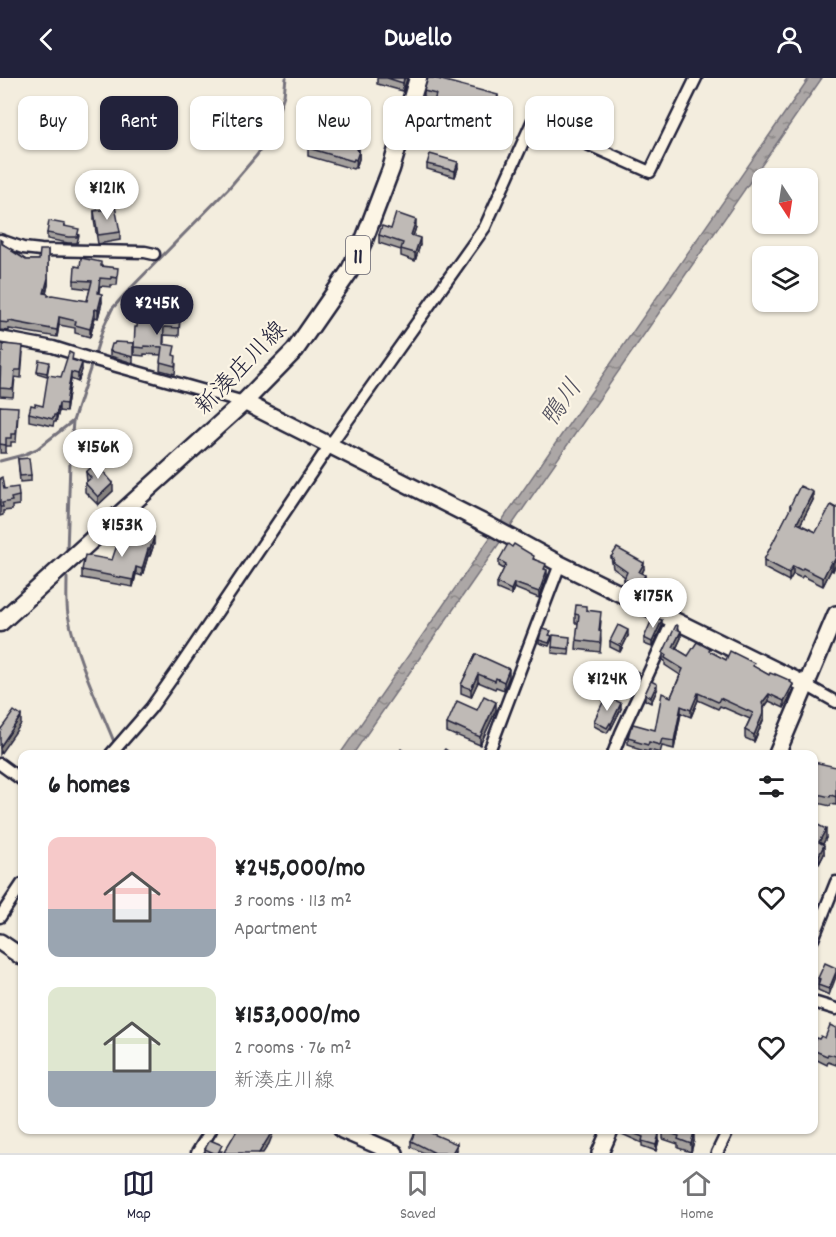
<!DOCTYPE html>
<html lang="en">
<head>
<meta charset="utf-8">
<style>
  :root { --surface:#fff; --page:#f2f2f2; --text:#202124; --muted:#757577; --line:#e0e0e0; --accent:#22223b }
  body { margin:0; font-family:Dekko,"Klee One",sans-serif; background:var(--page); color:var(--text); height:100vh; display:flex; flex-direction:column; font-size:22px; white-space:nowrap }
  * { box-sizing:border-box; margin:0 }
  p { font-size:20px; color:var(--muted) }
  .icon { flex:none; width:33px; height:33px; fill:none; stroke:currentColor; stroke-width:2; stroke-linecap:round; stroke-linejoin:round }
  .map { position:relative; flex:1; overflow:hidden }
  .details { position:absolute; left:18px; top:672px; width:800px; height:384px; display:flex; flex-direction:column; background:var(--surface); border-radius:12px; box-shadow:0 2px 4px #0004 }
  .details>* { flex:none }
  .banner { position:absolute; left:18px; top:18px; width:801px; height:54px; display:flex; gap:12px }
  .needle { width:39px; rotate:168deg }
  .buttons { position:absolute; left:752px; top:90px; display:grid; gap:12px }
  .buttons a { display:grid; place-items:center; width:66px; height:66px; border-radius:12px; background:var(--surface); box-shadow:0 2px 4px #0004; font-size:30px }
  .price { position:absolute; translate:-50% -51px; padding:0 14px; border-radius:21px; background:#fff; color:#222; font-size:20px; line-height:39px; filter:drop-shadow(0 2px 3px #0008) }
  .price::after { content:''; position:absolute; left:50%; top:36px; width:18px; height:14px; margin-left:-9px; background:inherit; clip-path:polygon(0 0,100% 0,50% 100%) }
  .price.active { background:var(--accent); color:#fff }
  ul { padding:0; list-style:none }
  li { display:flex; align-items:center; gap:18px; height:150px; padding:0 30px }
  li span { display:grid; place-items:center; flex:none; width:168px; height:120px; border-radius:12px; color:#555 }
  li>.icon { margin-inline-start:auto }
  span .icon { width:72px; height:72px; fill:#fffc; stroke-width:1 }
  li b { font-size:26px }
  h2 { display:flex; justify-content:space-between; align-items:center; height:72px; padding:0 30px; font-size:26px }
  .tag { padding:0 21px; border-radius:12px; background:var(--surface); box-shadow:0 2px 4px #0004; font-size:21px; line-height:54px }
  .tag.active { background:var(--accent); color:#fff }
  header { display:flex; justify-content:space-between; align-items:center; height:78px; padding:0 30px; background:var(--accent); color:#fff; font-size:27px; font-weight:800 }
  .tabs { display:flex; justify-content:space-around; align-items:center; height:84px; border-top:2px solid var(--line); background:var(--surface); font-size:16px; color:var(--muted) }
  .tabs a { display:grid; justify-items:center; gap:3px }
  .tabs .active { color:var(--accent) }
  .map>svg:first-child { display:block }
</style>
</head>
<body>
<header><svg class="icon" aria-label="back" viewBox="0 0 24 24"><path d="M15 5l-7 7 7 7"/></svg>Dwello<svg class="icon" aria-label="person" viewBox="0 0 24 24"><circle cx="12" cy="8" r="4"/><path d="M4 21q1-7 8-7t8 7"/></svg></header>
<div class="map">
<svg width="836" height="1075" viewBox="0 0 836 1075">
  <defs>
    <pattern id="water-ripples" width="26" height="14" patternUnits="userSpaceOnUse" patternTransform="scale(1.5)"><rect width="26" height="14" fill="#aca7a6"/><path d="M2 4q2-2 4 0t4 0M15 11q2-2 4 0t4 0" fill="none" stroke="#8c8888"/></pattern>
  </defs>
  <rect width="100%" height="100%" fill="#f3edde"/>
  <filter id="ink" filterUnits="userSpaceOnUse"><feTurbulence type="fractalNoise" baseFrequency=".0167" numOctaves="2"/><feDisplacementMap in="SourceGraphic" scale="12" xChannelSelector="R" yChannelSelector="G"/><feConvolveMatrix kernelMatrix="1 2 1 2 8 2 1 2 1" color-interpolation-filters="sRGB"/></filter>
  <g filter="url(#ink)">
    <path fill="url(#water-ripples)" stroke="#75727b" stroke-width="1.5" d="M809,0H822L353,676H340Z"/>
    <g fill="none" stroke-linecap="round" stroke-linejoin="round">
      <g stroke="#75727b" stroke-width="3">
        <path d="M94,279L103,250L112,231L125,216L228,111L257,77L270,57L284,17L286,0"/>
        <path d="M0,383L23,377L37,371L73,343"/>
        <path d="M67,474L70,384L73,343L92,285"/>
        <path d="M67,500C67,512 66,525 68,537C77,582 98,624 115,666"/>
      </g>
      <defs>
        <g id="street">
          <path d="M0,162L23,170L41,172L145,174L154,176"/>
          <path d="M0,259L53,269L88,280L244,324"/>
          <path d="M806,607L836,624"/>
          <path d="M111,676L151,630L182,586L330,367L485,149L533,42L650,94L696,0"/>
          <path d="M488,676L560,486"/>
          <path d="M613,676L621,655L673,542"/>
          <path d="M0,686L22,702"/>
          <path d="M0,839L22,806"/>
          <path d="M813,861L836,804"/>
          <path d="M813,924L836,931"/>
          <path d="M197,1075L211,1052"/>
          <path d="M717,1075L728,1052"/>
        </g>
        <g id="secondary">
          <path d="M244,324L492,449L560,486L806,607"/>
          <path d="M777,676L836,536"/>
          <path d="M0,864L22,879"/>
          <path d="M342,1052L395,1075"/>
          <path d="M600,1075L610,1052"/>
        </g>
        <path id="primary" d="M0,545L244,324L295,272L349,194L364,162L391,91L418,0"/>
      </defs>
      <use href="#street" stroke="#22223b" stroke-width="15"/>
      <use href="#secondary" stroke="#22223b" stroke-width="20"/>
      <use href="#primary" stroke="#22223b" stroke-width="21"/>
      <use href="#street" stroke="#fcf5e5" stroke-width="10"/>
      <use href="#secondary" stroke="#fcf5e5" stroke-width="15"/>
      <use href="#primary" stroke="#fcf5e5" stroke-width="16"/>
    </g>
    <g fill="#a4a09d" stroke="#22223b" stroke-width="1.5">
      <path d="M377,0H407V1L403,13L377,6Z"/>
      <path d="M424,13L498,28L490,57L443,45V43L435,41L434,26L424,24Z"/>
      <path d="M359,64V81L356,90H354L353,91L308,78V70Z"/>
      <path d="M427,86L458,90L455,99L427,91Z"/>
      <path d="M107,131L120,154V162L98,166L94,142V133Z"/>
      <path d="M65,148L79,157L77,165H68L47,161V155Z"/>
      <path d="M416,149L413,158L420,167L415,183L401,178V172L379,165V157L391,151Z"/>
      <path d="M0,162L3,166L26,182H39L48,172V207L46,216L48,218L87,223L90,211L74,209V202L80,189L101,188L118,197L117,207H111V209L100,208L99,215L102,224L98,240L95,239L90,259L75,255V250L59,247L57,259L9,251V253L0,252Z"/>
      <path d="M180,238L179,258L164,257V266L174,278L176,286L175,296L160,292L161,277L144,276V278L134,277V269L137,249L157,241Z"/>
      <path d="M133,265V285L110,278V273L114,266Z"/>
      <path d="M23,275L21,300L15,299L13,319L0,318V286Z"/>
      <path d="M73,282L82,292L78,304L71,301L66,334L59,333L56,344H54L53,348L29,343V335L35,328H43L61,299Z"/>
      <path d="M49,287L47,298L37,295V293Z"/>
      <path d="M0,328L18,337L16,364H11V368H6V375H0Z"/>
      <path d="M18,381L31,397V403L20,404Z"/>
      <path d="M86,394L113,413L98,427L85,414V405L87,404Z"/>
      <path d="M0,400L4,411L19,418V427L12,428V432L3,433V437L0,438Z"/>
      <path d="M813,422L800,447L816,454L836,430L833,493L831,492L823,508L803,498L801,500L793,496L789,503L764,490V482L790,432V428Z"/>
      <path d="M137,461L154,466L150,478H148L142,498L136,496L133,509L82,500V492L112,482Z"/>
      <path d="M611,479L644,491L642,496L645,503L639,514L624,506V501L625,499L613,490Z"/>
      <path d="M534,481L546,492L547,498L539,520L514,510L511,517L497,511V505L504,491L499,488V482Z"/>
      <path d="M586,532L601,543L600,553L601,562L600,574L576,571L578,545H575V536Z"/>
      <path d="M662,548L652,569L644,566V560Z"/>
      <path d="M678,551L681,560L676,571L688,578L710,574L726,582L754,589L769,597L791,605L793,613L784,630L769,623L764,630V640L754,664L745,660V652L750,641L720,628L718,631L698,622L691,639L681,635L674,671L662,668L660,675L649,672L648,674L634,670V668L628,666V659L655,652L671,619L680,597L665,587V583L663,582V575Z"/>
      <path d="M550,557L552,561L549,568L539,565V562Z"/>
      <path d="M628,558L620,574L610,569V563Z"/>
      <path d="M570,565L569,577L552,575V569Z"/>
      <path d="M476,576L509,599L504,612L496,609L495,611L478,604L471,619L461,615V607Z"/>
      <path d="M638,600L632,612L624,609V603Z"/>
      <path d="M657,612L651,625L645,622V616Z"/>
      <path d="M621,631L611,651L610,650L607,655L594,648V643Z"/>
      <path d="M477,632H496L480,667L456,657V658L447,654V646Z"/>
      <path d="M813,688L836,689V727L831,726L830,728L813,724Z"/>
      <path d="M813,747L826,760L823,766L824,776L819,786L813,783Z"/>
      <path d="M836,890L829,917L818,912V900Z"/>
      <path d="M836,950V987L828,984L827,987L813,980V966L819,961L825,960Z"/>
      <path d="M622,1052H645L659,1062L656,1073L642,1068V1065L622,1056Z"/>
      <path d="M663,1052H689L694,1063L691,1074L678,1070V1066L663,1061Z"/>
      <path d="M411,1063L457,1072L455,1075H424L411,1069Z"/>
      <path d="M205,1071L222,1073L221,1075H205Z"/>
    </g>
    <g fill="#86827f" stroke="#22223b" stroke-width="1.5">
      <path d="M404,0H407V1L403,13V5Z"/>
      <path d="M498,17V28L490,57V46Z"/>
      <path d="M359,64V81L356,90L357,72Z"/>
      <path d="M458,84V90L455,99V93Z"/>
      <path d="M416,142V149L411,165V157Z"/>
      <path d="M420,160V167L415,183V175Z"/>
      <path d="M48,200V207L44,223V215Z"/>
      <path d="M102,216V224L98,240V232Z"/>
      <path d="M95,231V239L90,259V251Z"/>
      <path d="M59,239V247L57,259V252Z"/>
      <path d="M82,285V292L78,304V296Z"/>
      <path d="M71,294V301L66,334V326Z"/>
      <path d="M59,325V333L56,344V337Z"/>
      <path d="M113,405V413L98,427V419Z"/>
      <path d="M813,414V422L797,453V445Z"/>
      <path d="M154,459V466L150,478V471Z"/>
      <path d="M148,471V478L142,498V491Z"/>
      <path d="M836,479V487L833,493V485Z"/>
      <path d="M831,484V492L823,508V500Z"/>
      <path d="M644,485V491L639,500V494Z"/>
      <path d="M793,488V496L789,503V495Z"/>
      <path d="M136,489V496L133,509V502Z"/>
      <path d="M547,492V498L539,520V514Z"/>
      <path d="M645,497V503L639,514V508Z"/>
      <path d="M514,505V510L511,517V512Z"/>
      <path d="M662,542V548L652,569V564Z"/>
      <path d="M628,552V558L620,574V568Z"/>
      <path d="M681,553V560L673,577V569Z"/>
      <path d="M509,591V599L504,612V604Z"/>
      <path d="M638,594V600L632,612V607Z"/>
      <path d="M478,596V604L471,619V611Z"/>
      <path d="M657,606V612L651,625V619Z"/>
      <path d="M793,606V613L784,630V623Z"/>
      <path d="M698,615V622L691,639V632Z"/>
      <path d="M769,616V623L762,632V625Z"/>
      <path d="M496,624V632L480,667V659Z"/>
      <path d="M621,625V631L611,651V646Z"/>
      <path d="M681,628V635L674,671V663Z"/>
      <path d="M764,633V640L754,664V657Z"/>
      <path d="M21,638V646L0,676V669Z"/>
      <path d="M826,751V760L819,773V764Z"/>
      <path d="M824,767V776L819,786V777Z"/>
      <path d="M836,894V899L829,917V911Z"/>
      <path d="M272,1052H274V1053L269,1066L263,1075H259Z"/>
      <path d="M694,1054V1063L691,1074V1066Z"/>
      <path d="M659,1056V1062L656,1073V1067Z"/>
      <path d="M457,1066V1072L455,1075H452Z"/>
    </g>
    <g fill="#bfbab6" stroke="#22223b" stroke-width="1.5">
      <path d="M387,0H404L403,5Z"/>
      <path d="M428,0H434L498,17L490,46L443,34L444,32L435,30L437,24H434L436,16L424,13Z"/>
      <path d="M313,51L359,64L357,72L359,73L356,82L354,81L353,83L308,70Z"/>
      <path d="M430,76L458,84L455,93L427,86Z"/>
      <path d="M115,128L120,154L98,157L94,133L107,131V129Z"/>
      <path d="M396,135L416,142L411,157L420,160L415,175L401,171L403,165L379,157L382,148L391,151Z"/>
      <path d="M49,143L65,146L64,148L79,151L77,159H68L47,155Z"/>
      <path d="M0,162L3,163L2,166L13,172L12,173L26,182H39L40,172H48V200L44,215L48,216V218L52,217L87,223L92,203L74,202L75,188L80,189L81,180L101,184V188L118,190L117,200L111,199V201L100,200L98,215L102,216L98,232L95,231L90,251L75,247L76,243L59,239L57,252L9,243V245L0,244Z"/>
      <path d="M157,237L180,238L179,250L164,249L163,266L175,268L173,277L176,278L175,288L160,284L162,269L144,268V270L134,269L135,249H137L138,240L157,241Z"/>
      <path d="M115,264L133,265V279L110,273L112,266H114Z"/>
      <path d="M3,266L23,268L21,292H15L13,311L0,310L1,274H3Z"/>
      <path d="M69,274L73,276L72,282L82,285L78,296L71,294L66,326L59,325L56,337H54L53,341L29,335L31,327L35,328V326L43,328L48,297L61,299Z"/>
      <path d="M39,282L49,284L47,295L37,293Z"/>
      <path d="M0,328L18,329L16,356H11V360H6V367L0,366Z"/>
      <path d="M29,380L31,397L20,398L18,381Z"/>
      <path d="M96,385L113,405L98,419L85,405L91,400L86,394Z"/>
      <path d="M2,399L4,411L18,409L19,418L11,420L12,423L2,425L3,429H0V400Z"/>
      <path d="M800,408L813,414L797,445L816,454L831,427L836,430V479L833,485L831,484L823,500L803,490L801,492L793,488L789,495L764,482L791,429L790,428Z"/>
      <path d="M121,455L137,461V459L144,461L145,456L154,459L150,471H148L142,491L136,489L133,502L82,492L85,477L112,482Z"/>
      <path d="M508,466L512,469L514,466L534,478L533,481L546,486L544,491L547,492L539,514L514,505L511,512L497,505L506,486L499,482Z"/>
      <path d="M617,470L644,485L639,494L645,497L639,508L624,501L627,494L613,484L614,481L611,479Z"/>
      <path d="M576,527L586,528V532L601,534L599,553H601L600,565L576,562L579,537L575,536Z"/>
      <path d="M653,539L662,542L652,564L644,560Z"/>
      <path d="M618,547L628,552L620,568L610,563Z"/>
      <path d="M676,547L678,548L677,551L681,553L673,569L688,578L697,564L710,571L709,573L726,582L730,573L754,585L753,588L769,597L770,595L775,597V596L791,603L790,604L793,606L784,623L769,616L762,625L764,633L754,657L745,652L753,635L720,620L718,624L698,615L691,632L681,628L674,663L662,661L660,667L649,664L648,667L634,663L635,661L628,659L631,649H632L633,646L655,652L662,615L671,619L683,591L665,580L666,577L663,575Z"/>
      <path d="M542,551L551,553L549,557L552,558L549,565L539,562Z"/>
      <path d="M553,557L570,559L569,571L552,569Z"/>
      <path d="M476,576L509,591L504,604L496,600L495,603L478,596L471,611L461,607Z"/>
      <path d="M629,590L638,594L632,607L624,603Z"/>
      <path d="M651,603L657,606L651,619L645,616Z"/>
      <path d="M484,618L496,624L480,659L456,648V650L447,646L457,623L477,632Z"/>
      <path d="M606,618L621,625L611,646L610,645L607,650L594,643Z"/>
      <path d="M14,633L21,638L0,669V650L1,651Z"/>
      <path d="M401,671L408,676H398Z"/>
      <path d="M445,671L452,676H441Z"/>
      <path d="M814,684L836,689V719L831,717L830,719L813,715V688Z"/>
      <path d="M816,746L826,751L819,764L824,767L819,777L813,774V747L815,748Z"/>
      <path d="M825,885L836,890V894L829,911L818,907L820,901L818,900Z"/>
      <path d="M830,947L836,950V978L828,976L827,978L813,972L815,968H813V966L816,960L819,961L821,958L825,960Z"/>
      <path d="M237,1052H272L269,1059L259,1075H227L224,1074Z"/>
      <path d="M416,1052H424L457,1066L452,1075H435L411,1063Z"/>
      <path d="M625,1052H645L659,1056L656,1067L642,1063L643,1059Z"/>
      <path d="M663,1052H687L694,1054L691,1066L678,1061L679,1058L663,1053Z"/>
      <path d="M210,1062L222,1067L218,1075H214L205,1071Z"/>
    </g>
  </g>
  <g text-anchor="middle" stroke-width="4.5" stroke-linejoin="round" paint-order="stroke">
    <rect fill="#fcf5e5" stroke="#63616e" stroke-width="1.5" x="346" y="158" width="24" height="38" rx="4.5"/>
    <g font-size="22" font-weight="bold" fill="#22223b">
      <text x="358" y="185">11</text>
    </g>
    <g font-size="24" fill="#22223b" stroke="#fcf5e5">
      <text transform="translate(240 289) rotate(-46)" y="8">新湊庄川線</text>
    </g>
    <g font-size="26" font-style="italic" fill="#525160" stroke="#fcf5e5">
      <text transform="translate(560 324) rotate(-55)" y="9">鴨川</text>
    </g>
  </g>
</svg>
<div class="buttons">
<a><svg class="needle" viewBox="-14 -14 28 28"><path d="M0-13l5 13h-10z" fill="#e53935"/><path d="M0 13l5-13h-10z" fill="#757577"/></svg></a>
<a><svg class="icon" aria-label="layers" viewBox="0 0 24 24"><path d="M12 4l9 5-9 5-9-5zM3 14l9 5 9-5"/></svg></a>
</div>
<b class="price" style="left:107px;top:143px">¥121K</b>
<b class="price active" style="left:157px;top:258px">¥245K</b>
<b class="price" style="left:98px;top:402px">¥156K</b>
<b class="price" style="left:122px;top:480px">¥153K</b>
<b class="price" style="left:653px;top:551px">¥175K</b>
<b class="price" style="left:607px;top:634px">¥124K</b>
<div class="banner">
<a class="tag">Buy</a>
<a class="tag active">Rent</a>
<a class="tag">Filters</a>
<a class="tag">New</a>
<a class="tag">Apartment</a>
<a class="tag">House</a>
</div>
<section class="details">
<h2>6 homes<svg class="icon" aria-label="filters" viewBox="0 0 24 24"><path d="M4 7h16M4 17h16"/><circle cx="9" cy="7" r="2"/><circle cx="15" cy="17" r="2"/></svg></h2>
<ul>
<li><span style="background:linear-gradient(#f6c9c9 60%,#9aa5b1 0)"><svg class="icon" aria-label="home" viewBox="0 0 24 24"><path d="M3 11l9-7 9 7M6 9v11h12V9"/></svg></span><div><b>¥245,000/mo</b><p>3 rooms · 113 m²</p><p>Apartment</p></div><svg class="icon" aria-label="heart" viewBox="0 0 24 24"><path d="M12 20l-8-8c-3-5 5-10 8-4 3-6 11-1 8 4z"/></svg></li>
<li><span style="background:linear-gradient(#dfe7d0 70%,#9aa5b1 0)"><svg class="icon" aria-label="home" viewBox="0 0 24 24"><path d="M3 11l9-7 9 7M6 9v11h12V9"/></svg></span><div><b>¥153,000/mo</b><p>2 rooms · 76 m²</p><p>新湊庄川線</p></div><svg class="icon" aria-label="heart" viewBox="0 0 24 24"><path d="M12 20l-8-8c-3-5 5-10 8-4 3-6 11-1 8 4z"/></svg></li>
</ul>
</section>
</div>
<nav class="tabs">
<a class="active"><svg class="icon" aria-label="map" viewBox="0 0 24 24"><path d="M3 6l6-2 6 2 6-2v14l-6 2-6-2-6 2zM9 4v14M15 6v14"/></svg>Map</a>
<a><svg class="icon" aria-label="saved" viewBox="0 0 24 24"><path d="M7 4h10v16l-5-4-5 4z"/></svg>Saved</a>
<a><svg class="icon" aria-label="home" viewBox="0 0 24 24"><path d="M3 11l9-7 9 7M6 9v11h12V9"/></svg>Home</a>
</nav>
</body>
</html>
